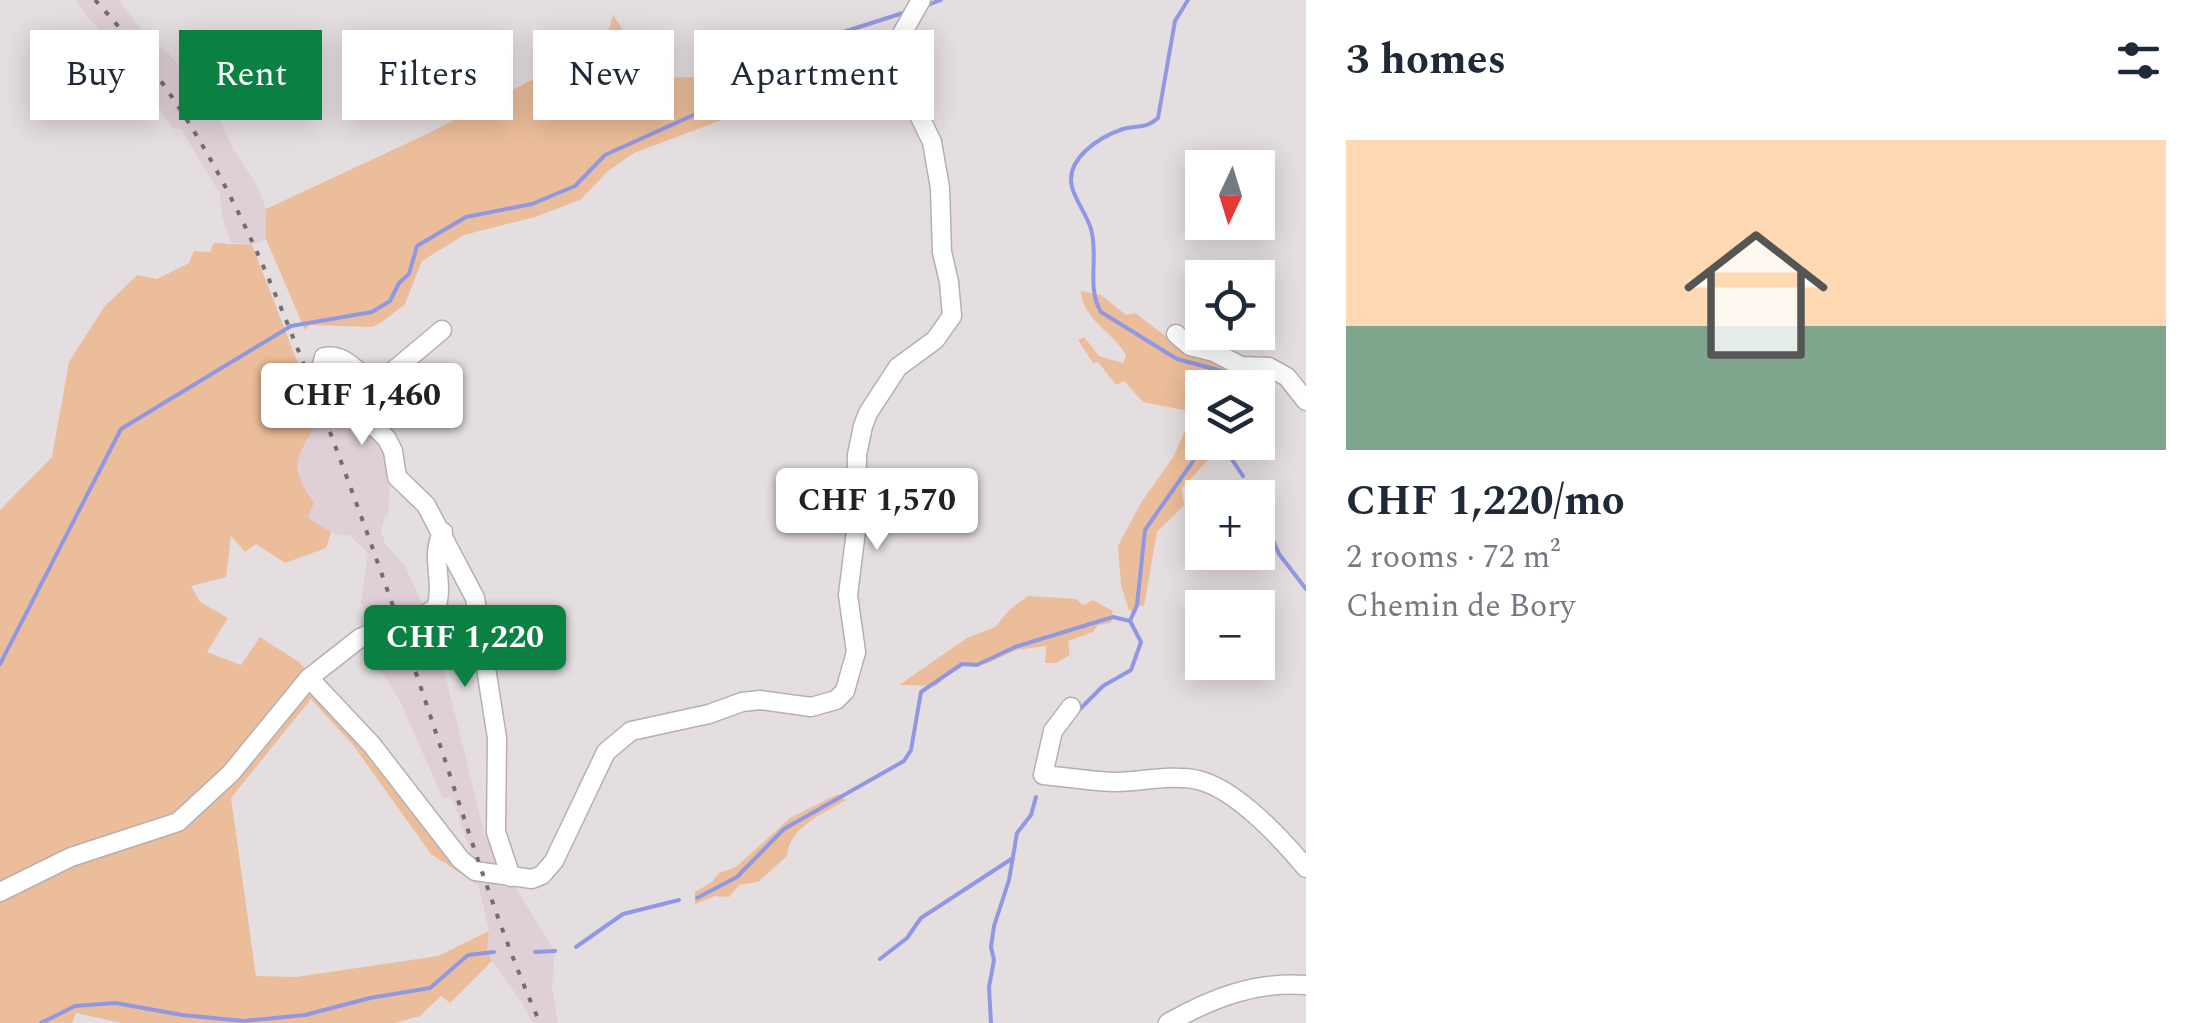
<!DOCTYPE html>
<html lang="en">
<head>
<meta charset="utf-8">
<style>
  :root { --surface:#fff; --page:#f2f2f3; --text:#1f2937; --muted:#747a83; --line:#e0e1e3; --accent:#0b8043 }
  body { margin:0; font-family:Spectral,serif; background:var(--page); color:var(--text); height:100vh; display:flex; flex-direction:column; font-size:38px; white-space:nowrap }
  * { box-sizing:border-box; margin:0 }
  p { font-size:32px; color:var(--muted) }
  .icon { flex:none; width:55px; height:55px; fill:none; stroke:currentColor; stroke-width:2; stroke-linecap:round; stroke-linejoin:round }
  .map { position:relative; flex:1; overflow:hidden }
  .details { display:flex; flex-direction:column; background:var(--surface); width:900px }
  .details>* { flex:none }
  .top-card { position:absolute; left:30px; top:30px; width:950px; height:90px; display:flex; gap:20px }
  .needle { width:65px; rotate:184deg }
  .buttons { position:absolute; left:1185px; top:150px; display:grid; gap:20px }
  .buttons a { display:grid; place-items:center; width:90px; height:90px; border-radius:0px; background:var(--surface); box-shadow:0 5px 25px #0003; font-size:50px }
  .price { position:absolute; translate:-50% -85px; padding:0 22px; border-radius:10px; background:#fff; color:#222; font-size:32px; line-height:65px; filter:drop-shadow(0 2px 5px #0008) }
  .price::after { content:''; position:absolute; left:50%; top:60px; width:30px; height:22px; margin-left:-15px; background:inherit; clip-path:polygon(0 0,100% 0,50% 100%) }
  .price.current { background:var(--accent); color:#fff }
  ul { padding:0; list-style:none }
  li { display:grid; align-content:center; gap:20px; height:530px; padding:0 40px }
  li+li { border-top:2px solid var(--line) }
  li span { display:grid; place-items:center; height:310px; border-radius:0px; color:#555 }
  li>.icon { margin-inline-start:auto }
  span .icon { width:180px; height:180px; fill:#fffc; stroke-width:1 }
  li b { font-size:42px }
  h2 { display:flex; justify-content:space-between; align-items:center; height:120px; padding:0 40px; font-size:42px }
  .chip { padding:0 35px; border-radius:0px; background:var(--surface); box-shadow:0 5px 25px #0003; font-size:35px; line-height:90px }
  .chip.current { background:var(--accent); color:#fff }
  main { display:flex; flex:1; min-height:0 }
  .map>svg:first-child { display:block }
</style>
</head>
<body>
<main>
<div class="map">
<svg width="1306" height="1023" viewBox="0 0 1306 1023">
  <rect width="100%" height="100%" fill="#e5dee1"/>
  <g fill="#dfd0d7">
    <path d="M76,0H118L150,39L168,53L197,88L202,101L212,104L234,150L258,187L268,215L266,239L252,245L231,243L222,216L220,194L181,129H173L125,56L89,19Z"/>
    <path d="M340,411L387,439L390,482L388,515L385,516L381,531L385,543L405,566L434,629L485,836L519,878L515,887L555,951L552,987L558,1023H532L523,1004L492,961L487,949L489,931L475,871L467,857L470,850L451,796L443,799L399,699L358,634L371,620L361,603L368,553L349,535H338L307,519L314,503L299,483L298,452L320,420Z"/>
  </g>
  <g fill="#ecbd9a">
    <path d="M613,15L656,78L702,77L749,59L780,75L730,117L634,153L608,171L580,200L535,217L464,235L422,261L405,304L382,322L372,327L309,325L305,330L266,239V209L427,134L605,42Z"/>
    <path d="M214,243L252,245L320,420C297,454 287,467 314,503L308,518L331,532L326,548L285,563L256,544L245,552L231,536L226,577L191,586L200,602L228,618L207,652L241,665L260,637L299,662L475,871L477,884L431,854L353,745L311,699L231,798L256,976L296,977L438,956L489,931L487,949L492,961L450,1003L441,996L420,1016L395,1023H121L76,1013L72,1023H0V510L52,457L69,362L104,307L137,275L157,279L189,263L194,251L210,252Z"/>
    <path d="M1081,291L1101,295L1126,315L1135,313L1172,341L1242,371L1238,387L1202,388V442L1224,443L1182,488L1184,505L1157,532L1144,606H1139L1136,613L1129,610L1121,585L1118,546L1142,501L1174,456L1193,412L1143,402L1124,381L1116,385L1098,362L1093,363L1078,340L1084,337L1099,356L1123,363L1126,355C1113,332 1083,320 1081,291Z"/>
    <path d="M1028,596L1076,599L1083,605L1093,600L1113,611L1111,623L1098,625L1093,632L1068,641L1070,655L1056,663H1045L1046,646L1016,650L988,663L955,666L936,686L899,685L967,638L995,627L1010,609Z"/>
    <path d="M838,794L846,800C824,813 789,827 787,856L758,882L739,885L729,897L715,896L695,904V892L712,882L719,873L736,867L790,818Z"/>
  </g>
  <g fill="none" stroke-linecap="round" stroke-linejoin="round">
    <g stroke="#9198e3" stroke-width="4">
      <path d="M1188,0L1175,21L1158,118C1146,129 1138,125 1123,129C1099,137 1065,159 1072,187C1076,202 1087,215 1091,229C1099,257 1086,287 1101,312L1177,359L1222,371L1221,388"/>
      <path d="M925,6L941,0"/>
      <path d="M772,63L790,49L906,12"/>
      <path d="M1216,442L1227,452L1243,476"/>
      <path d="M1249,485L1254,498"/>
      <path d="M1258,505L1279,554L1306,589"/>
      <path d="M1130,621L1137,605L1145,530L1198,454L1202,440"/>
      <path d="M0,664L121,429L291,326L372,312L390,301L399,283L409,274L417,246L466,217L532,204L575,186L605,155L720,103L764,68"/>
      <path d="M1076,713L1103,686L1131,670L1141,642L1130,621"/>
      <path d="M697,898L737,877L784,829L904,761L911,750L921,692L962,664L977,665L1015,647L1113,617L1130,621"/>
      <path d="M576,947L623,914L679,900"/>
      <path d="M535,952L555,951"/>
      <path d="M880,959L907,938L921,918L1013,858"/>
      <path d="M41,1023L75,1006L116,1003L182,1015L244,1021L305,1015L370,998L430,988L468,955L494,952"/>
      <path d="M991,1023L989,987L994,960L991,947L994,926L1009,880L1017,833L1031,815L1036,797"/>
    </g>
    <defs>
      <g id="minor">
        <path d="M763,63L780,75L788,68L841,53L864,60L896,59"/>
        <path d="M442,330L380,382C358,380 349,352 324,357L321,368L331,399L340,411L377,429L387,439L393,451L397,477L426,505L475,598L497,738L496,832L511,877"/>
        <path d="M1176,334L1190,346L1214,352L1241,366L1269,367L1287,377L1306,401"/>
        <path d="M424,615L436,608C445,583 429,555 443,532"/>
        <path d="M309,678L360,638L376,631"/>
        <path d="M1071,707L1053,731L1043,775C1066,777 1090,781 1113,782C1140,782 1171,774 1198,780C1236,789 1282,839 1306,868"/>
        <path d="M0,892L71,857L178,822L231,773L309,678L372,745L461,860L475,871L532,879L542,875L554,861L606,752L631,731L709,714L742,702L760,700L811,707L836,700L845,691L856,652L848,595L856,531L857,455L863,426L868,413L898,367L935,340L952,316L949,282L942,252L940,188L932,142L899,74L896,59L899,39L921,0"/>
        <path d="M1168,1023C1212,998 1256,981 1306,985"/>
      </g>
    </defs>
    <use href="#minor" stroke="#b6afb2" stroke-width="21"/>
    <use href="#minor" stroke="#fff" stroke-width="18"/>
    <path stroke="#736e70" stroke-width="4" stroke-dasharray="5 10" stroke-linecap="butt" d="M95,0C202,116 253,235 310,380C355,496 396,612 435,730C468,829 498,928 540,1023"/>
    <defs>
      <path id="minor-bridge" d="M376,631L424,615"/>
    </defs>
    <use href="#minor-bridge" stroke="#b6afb2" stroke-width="21" stroke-linecap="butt"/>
    <use href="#minor-bridge" stroke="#fff" stroke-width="18"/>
  </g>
</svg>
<div class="buttons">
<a><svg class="needle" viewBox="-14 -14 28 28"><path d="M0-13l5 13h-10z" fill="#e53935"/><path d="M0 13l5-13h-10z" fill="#747a83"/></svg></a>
<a><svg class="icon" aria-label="locate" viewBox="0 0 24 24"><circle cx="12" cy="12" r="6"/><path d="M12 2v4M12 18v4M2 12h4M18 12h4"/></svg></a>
<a><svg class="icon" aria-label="layers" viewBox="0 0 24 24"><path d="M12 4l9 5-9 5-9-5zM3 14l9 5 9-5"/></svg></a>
<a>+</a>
<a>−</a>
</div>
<b class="price" style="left:362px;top:448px">CHF 1,460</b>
<b class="price" style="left:877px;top:553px">CHF 1,570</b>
<b class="price current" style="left:465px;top:690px">CHF 1,220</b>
<div class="top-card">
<a class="chip">Buy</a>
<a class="chip current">Rent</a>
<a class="chip">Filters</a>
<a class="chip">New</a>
<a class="chip">Apartment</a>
</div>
</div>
<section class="details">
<h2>3 homes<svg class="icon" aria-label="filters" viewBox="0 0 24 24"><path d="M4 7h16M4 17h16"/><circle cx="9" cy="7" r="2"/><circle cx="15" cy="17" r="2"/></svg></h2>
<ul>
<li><span style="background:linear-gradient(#ffd9b3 60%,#7fa58c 0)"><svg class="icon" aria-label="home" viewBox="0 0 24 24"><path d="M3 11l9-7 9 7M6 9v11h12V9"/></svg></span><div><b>CHF 1,220/mo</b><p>2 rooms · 72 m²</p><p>Chemin de Bory</p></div></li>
</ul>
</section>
</main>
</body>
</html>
